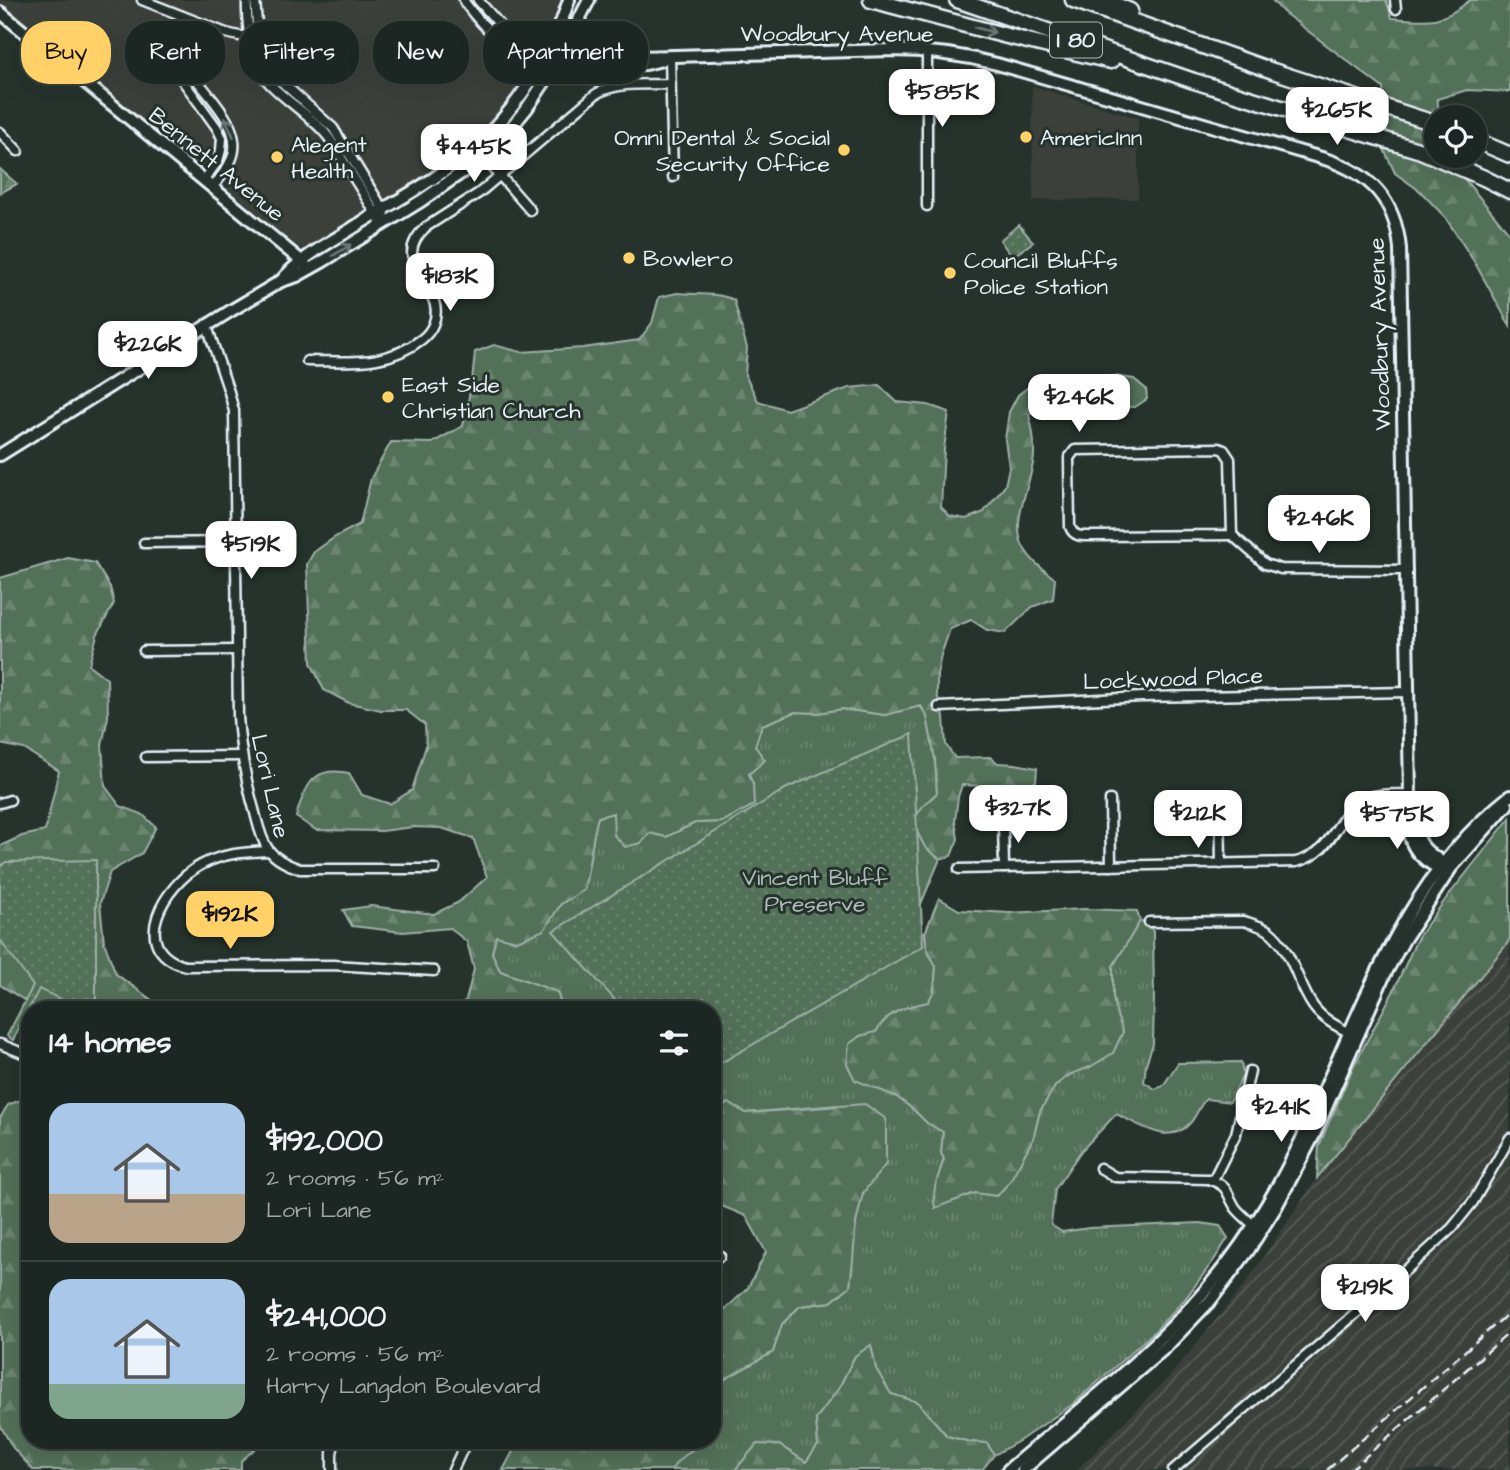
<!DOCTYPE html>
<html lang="en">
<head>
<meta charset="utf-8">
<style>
  :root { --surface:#1c2622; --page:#29322f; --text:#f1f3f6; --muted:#a0a5a5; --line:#3a4340; --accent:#ffd166 }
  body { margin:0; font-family:"Architects Daughter",sans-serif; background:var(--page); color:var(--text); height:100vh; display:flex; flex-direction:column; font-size:26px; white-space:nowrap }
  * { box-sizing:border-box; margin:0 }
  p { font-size:23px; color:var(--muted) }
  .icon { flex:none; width:38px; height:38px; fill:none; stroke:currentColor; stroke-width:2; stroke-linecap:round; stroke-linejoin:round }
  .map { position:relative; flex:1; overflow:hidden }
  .details { position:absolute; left:21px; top:1001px; width:700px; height:448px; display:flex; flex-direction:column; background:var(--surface); border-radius:28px; box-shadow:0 7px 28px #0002,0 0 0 2px var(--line) }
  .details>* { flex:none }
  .hud { position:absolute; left:21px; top:21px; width:700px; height:63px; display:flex; gap:14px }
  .buttons { position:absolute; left:1424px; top:105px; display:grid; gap:14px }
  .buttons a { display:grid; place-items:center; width:63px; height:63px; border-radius:50%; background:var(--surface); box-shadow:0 7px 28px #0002,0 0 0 2px var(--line); font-size:35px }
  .price { position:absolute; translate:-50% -60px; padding:0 16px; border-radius:14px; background:#fff; color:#222; font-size:23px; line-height:46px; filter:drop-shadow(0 2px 4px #0008) }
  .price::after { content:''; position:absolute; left:50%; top:42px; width:21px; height:16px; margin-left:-10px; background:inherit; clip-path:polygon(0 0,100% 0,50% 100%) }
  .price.on { background:var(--accent); color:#111 }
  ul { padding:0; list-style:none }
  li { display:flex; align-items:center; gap:21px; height:175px; padding:0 28px }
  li+li { border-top:2px solid var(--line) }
  li span { display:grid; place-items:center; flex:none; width:196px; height:140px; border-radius:21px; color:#555 }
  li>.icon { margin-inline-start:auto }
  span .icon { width:84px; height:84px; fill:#fffc; stroke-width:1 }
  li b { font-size:30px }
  h2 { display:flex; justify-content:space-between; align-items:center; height:84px; padding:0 28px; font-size:30px }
  .chip { padding:0 24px; border-radius:28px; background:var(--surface); box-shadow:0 7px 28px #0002,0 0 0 2px var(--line); font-size:24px; line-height:63px }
  .chip.on { background:var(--accent); color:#111 }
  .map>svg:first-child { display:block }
</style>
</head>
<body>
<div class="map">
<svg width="1510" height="1470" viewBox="0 0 1510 1470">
  <defs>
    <pattern id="industrial-furrows" width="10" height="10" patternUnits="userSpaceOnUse" patternTransform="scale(1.75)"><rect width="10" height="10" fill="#3b413a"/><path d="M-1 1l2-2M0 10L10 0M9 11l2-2" fill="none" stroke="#575d57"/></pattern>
    <pattern id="grass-tufts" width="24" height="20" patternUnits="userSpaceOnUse" patternTransform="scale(1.75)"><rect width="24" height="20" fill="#537058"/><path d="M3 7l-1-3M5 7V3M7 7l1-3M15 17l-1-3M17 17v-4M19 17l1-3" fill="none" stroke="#6c8571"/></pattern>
    <pattern id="forest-firs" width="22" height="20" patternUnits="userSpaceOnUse" patternTransform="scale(1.75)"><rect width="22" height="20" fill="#537058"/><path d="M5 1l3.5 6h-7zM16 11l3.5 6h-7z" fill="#6c8571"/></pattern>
    <pattern id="park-dots" width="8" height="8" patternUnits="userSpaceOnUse" patternTransform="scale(1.75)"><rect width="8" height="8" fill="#537058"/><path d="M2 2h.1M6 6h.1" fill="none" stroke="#6c8571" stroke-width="1.8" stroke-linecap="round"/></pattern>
  </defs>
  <rect width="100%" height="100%" fill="#26332d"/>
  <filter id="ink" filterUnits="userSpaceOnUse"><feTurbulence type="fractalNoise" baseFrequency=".0143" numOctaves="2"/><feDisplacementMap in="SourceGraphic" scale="14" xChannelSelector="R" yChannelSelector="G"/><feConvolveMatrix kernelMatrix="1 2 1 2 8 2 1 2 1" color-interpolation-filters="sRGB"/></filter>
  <g filter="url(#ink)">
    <g fill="#3b413a">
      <path d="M0,0H562L521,84L505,106L482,130L448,161L431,173L305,249L296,246L227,188L226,181L205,166L199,165L128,108L0,2Z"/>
      <path d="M1032,86L1138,118V199L1033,200Z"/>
    </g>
    <path fill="url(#industrial-furrows)" d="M1510,938V1470H1077L1170,1376L1244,1286L1317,1178L1507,944Z"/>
    <path fill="url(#grass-tufts)" stroke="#9eb0a8" stroke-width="2" d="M920,706L927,716L935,759L937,793L923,806L925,847L940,859L912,925L925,933L927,948L936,967L934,991L928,1003C906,1006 887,1012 876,1032L860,1036L878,1088L897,1097L914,1110L927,1123L943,1132L941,1153L944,1158L935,1188V1207L975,1193L997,1196L1010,1181L1033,1139L1040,1111L1056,1085L1071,1074L1090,1067L1123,1032L1117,1016L1113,998V966L1140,921L1149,922L1153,932L1154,997L1153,1044L1146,1064L1144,1082L1155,1089L1163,1086L1178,1063L1241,1062L1243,1075L1230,1102L1206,1099C1199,1106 1197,1115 1191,1122C1170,1148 1139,1124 1116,1114L1081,1151L1055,1189L1051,1225L1062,1232L1089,1228L1200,1223L1220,1226L1228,1238L1214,1260L1185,1299L1155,1331L1073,1404L1019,1441L994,1455L987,1443L970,1442L947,1436L918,1402L891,1394L876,1369L871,1346L855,1356L839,1388L816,1419L818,1445L806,1462L779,1445L735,1470H671L677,1462L700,1443V1440H712V1398L720,1382L773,1352L782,1324L800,1306L831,1302L850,1286C854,1259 853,1219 863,1194C867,1183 878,1173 886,1164L837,1105L746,1113L728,1103L712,1114V1010H563L557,992L500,971L492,953L496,936L543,930L561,904L584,889C590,865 591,841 598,817L613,813L650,833L666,837L695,823L722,822L749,773L755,746L762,725L795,712L818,713L842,709L885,715Z"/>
    <g fill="url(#forest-firs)" stroke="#9eb0a8" stroke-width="2">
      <path d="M1272,0H1386L1392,18C1427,21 1442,24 1470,0H1510V92L1467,90L1437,99L1440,117H1437V156L1461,175L1510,234V326L1475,263L1445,217L1420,191L1395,173L1383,147V88L1283,12Z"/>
      <path d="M0,169L17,184L0,193Z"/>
      <path d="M677,293C697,295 717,292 734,300L747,348L745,375L758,401L787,410L849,388L879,385L897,402L928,405L949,412L944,449L941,507L950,516L966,519L984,512L1005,486L1009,467L1005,440L1009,412L1018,395L1027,388L1059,386L1084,379L1114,376L1134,379L1146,389L1147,399L1135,407L1103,406L1034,409L1029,415C1033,430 1036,447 1033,463C1029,489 1010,524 1024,548C1031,561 1044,570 1055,579L1053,599L1032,607L1005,633L987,630L971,620L950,629L941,655L937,675V694L944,717L946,745L955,758L990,757L998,763L1015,764L1037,768L1036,782L1013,789L996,791L982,786L962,785L958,797L955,821L958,839L951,856L940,859L925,847L912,822L923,806L937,793L935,759L927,716L921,706L885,715L842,709L818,713L795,712L762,725L755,746L765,760L749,774L753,784L754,805L722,822L695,823L666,837L650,833L641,843L625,847L614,835L613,813L598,817C591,841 590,865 584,890L561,904L544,930L517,941L496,936L492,953L500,971L557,992L563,1010H452L466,1000L474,969L467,942L450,928L403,932L352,926L343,910L371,906L434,914L459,902L487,877L473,838L441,828L413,827L382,831L316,830L296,817C299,805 306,784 316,777C325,770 339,771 349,773L362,795L390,804L412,790L426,746L425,725L406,710H381L349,703L324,690L311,663L307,564L314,552L335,537L360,524L371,478L391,442L432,443L463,426L472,381L475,352L494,345L521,352L583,348L639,340L652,323L659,297Z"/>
      <path d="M68,558L95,563L110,587L114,603L97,635L89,665L107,679L108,717L102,745L105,786L120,806L142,814L156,827L142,853L110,872L100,903L104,942L116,974L156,1003L200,1007L234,1005L262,1008L306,1006L320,1010H40L0,985V846L22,836L45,831L59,771L24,749L0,744V578Z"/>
      <path d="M1510,818V938L1507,944L1317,1178L1319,1146L1353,1067L1393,992L1418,937L1448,896Z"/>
      <path d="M939,898L959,910L1009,913L1084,909L1137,911L1140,921L1113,966V998L1117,1016L1123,1032L1113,1053L1090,1067L1071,1074L1056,1085L1040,1111L1033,1139L1010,1181L997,1196L975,1193L935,1208C931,1191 939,1175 944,1159L941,1153L943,1132L927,1123L914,1110L897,1097L855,1080L847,1064L849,1044L860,1036L876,1032C888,1011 905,1007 928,1002L934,991L936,967L927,948L925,933Z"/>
      <path d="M30,1096V1440H265L241,1461V1470H33L13,1448L0,1425V1118L8,1105Z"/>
      <path d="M728,1103L746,1113L865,1104L886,1119V1164L863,1193L856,1223L853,1260L850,1286L831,1302L800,1306L782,1324L773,1352L720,1382L712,1398V1319H715L748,1288L766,1252L746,1216L712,1202V1114Z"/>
      <path d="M871,1345L876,1369L891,1394L918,1402L947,1436L970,1442L987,1443L994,1455L982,1470H735L757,1444L779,1445L806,1462L818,1445L816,1419L839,1388L855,1356Z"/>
      <path d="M519,1440H700V1443L677,1462L671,1470H503Z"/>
    </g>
    <g fill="url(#park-dots)" stroke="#9eb0a8" stroke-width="2">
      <path d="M1019,225L1033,242L1012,257L1000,240Z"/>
      <path d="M912,734L923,946L712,1068V1010H624L553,931L787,788Z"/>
      <path d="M96,860V999L62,1000L39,989L13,1040L7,1036L33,986L0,940V867L6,862Z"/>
    </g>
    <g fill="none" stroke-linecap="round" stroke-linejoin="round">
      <defs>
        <g id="minor">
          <path d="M142,0L226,33L239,36H256"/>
          <path d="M247,0C246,26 252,67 272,86C289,103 309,115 325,133C333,142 339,154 345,164C357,183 369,201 379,220L386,223"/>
          <path d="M255,0L258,35L265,63L275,76L333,128L383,209L386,223"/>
          <path d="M464,0L465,3C486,31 508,51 540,63"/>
          <path d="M478,0L501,26L509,33L545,54"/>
          <path d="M1395,0L1396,9"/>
          <path d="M182,16L172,46L173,64L180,77L217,128L222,138L221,150L218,161L204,180"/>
          <path d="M192,20C188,30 182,40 183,51C183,62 191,71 197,80C212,100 241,127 233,155C230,167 220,177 213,187"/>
          <path d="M670,57L673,177"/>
          <path d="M0,132L18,151"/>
          <path d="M475,147L530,210"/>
          <path d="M927,206V51"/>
          <path d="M207,326L229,392L234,411L238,716C240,750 246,781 255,813C258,825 261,839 268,849C276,860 288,865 300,869H435"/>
          <path d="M307,361C349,361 386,367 422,339C432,331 438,318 435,305C428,276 393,257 426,227L479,193L596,94C618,81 646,85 670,84"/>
          <path d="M1219,448L1224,450L1230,459L1232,535L1094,536C1084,536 1074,538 1070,527L1069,458L1075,450Z"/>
          <path d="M1232,535L1265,564L1281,569L1407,570"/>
          <path d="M144,543L236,542"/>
          <path d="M144,651L237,650"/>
          <path d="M939,707L1143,697L1409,692"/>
          <path d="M146,757L242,756"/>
          <path d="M1220,798L1221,864"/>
          <path d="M1110,800L1111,866"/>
          <path d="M0,803L10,800"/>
          <path d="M1003,822L1004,868"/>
          <path d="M269,851C246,852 223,853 201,865C165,884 126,949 185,966L333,965L434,971"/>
          <path d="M959,869L1296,862C1337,852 1336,810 1367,798C1380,793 1396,795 1410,794"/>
          <path d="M1149,922L1244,921C1253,924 1262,926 1269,931C1292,949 1297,983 1313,1006C1322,1019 1338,1027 1352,1034"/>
          <path d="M0,1044L30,1056"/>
          <path d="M1100,1168L1115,1177L1208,1179C1229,1186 1225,1190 1235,1207C1240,1214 1249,1221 1256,1227"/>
          <path d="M1213,1180L1236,1134L1250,1071"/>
          <path d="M712,1260L720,1256"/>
          <path d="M332,1470V1453L335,1440"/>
          <path d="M453,1470L467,1440"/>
          <path d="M1173,1470L1395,1280L1452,1228L1473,1202L1510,1138"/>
        </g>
        <g id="secondary">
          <path d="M0,12L305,264"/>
          <path d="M575,27C574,43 581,51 597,54"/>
          <path d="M518,39C536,44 541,43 554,30"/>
          <path d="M545,54L568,59L891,50C927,50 962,55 997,64L1325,159C1371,174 1395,200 1400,248L1410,794C1413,810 1414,837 1425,849C1433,858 1444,860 1448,872"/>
          <path d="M550,66L554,68L646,64L662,60"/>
          <path d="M281,281C301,256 332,242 359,224C397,200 440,178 475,147C516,111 553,52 569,0"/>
          <path d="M0,455L232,310L281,281L297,276L322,262L421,201L467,169L484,156L504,136L527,108L554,68L589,0"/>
          <path d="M1409,807C1405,839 1413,856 1442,870"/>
          <path d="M1008,1470C1068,1419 1132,1370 1186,1312C1216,1280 1243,1244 1266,1206C1349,1068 1377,901 1510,796"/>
          <path d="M1023,1470L1166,1347L1211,1300L1248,1251L1276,1207L1313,1137L1384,976L1405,938L1451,868L1507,805"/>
        </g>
        <g id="motorway">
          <path d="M871,0L1007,36L1111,61"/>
          <path d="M957,0L1194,81L1421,151L1484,178L1510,191"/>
          <path d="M1073,0L1273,71L1437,124"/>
          <path d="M1104,0L1130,11"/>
          <path d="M1475,140L1510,155"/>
        </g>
      </defs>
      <use href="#minor" stroke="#e8f1f8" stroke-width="13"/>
      <use href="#secondary" stroke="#e8f1f8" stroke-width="16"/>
      <use href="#motorway" stroke="#e8f1f8" stroke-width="19"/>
      <use href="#minor" stroke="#26332d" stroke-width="8"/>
      <use href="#secondary" stroke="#26332d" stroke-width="10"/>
      <use href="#motorway" stroke="#26332d" stroke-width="14"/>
      <g stroke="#e8f1f8" stroke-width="2.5" stroke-dasharray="10 5" stroke-linecap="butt">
        <path d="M1327,1470L1510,1312"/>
        <path d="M1350,1470L1510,1332"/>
      </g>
    </g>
    <defs><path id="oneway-shaft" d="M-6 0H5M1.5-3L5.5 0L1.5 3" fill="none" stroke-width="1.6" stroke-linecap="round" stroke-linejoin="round" transform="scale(1.75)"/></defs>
    <g stroke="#6a7674">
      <use href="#oneway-shaft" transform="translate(985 30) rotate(15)"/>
      <use href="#oneway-shaft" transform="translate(229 127) rotate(-115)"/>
      <use href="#oneway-shaft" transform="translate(342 250) rotate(-32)"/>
    </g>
  </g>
  <g fill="#ffd166" stroke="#26332d" stroke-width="2.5">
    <circle cx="1026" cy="137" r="7"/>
    <circle cx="844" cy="150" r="7"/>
    <circle cx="277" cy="157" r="7"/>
    <circle cx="629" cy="258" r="7"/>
    <circle cx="950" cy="273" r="7"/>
    <circle cx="388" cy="397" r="7"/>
  </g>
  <g text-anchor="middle" stroke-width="6" stroke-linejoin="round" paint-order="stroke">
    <rect fill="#26332d" stroke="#aeb8bb" stroke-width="2" x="1050" y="22.5" width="52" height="35" rx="5"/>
    <g font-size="21" font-weight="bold" fill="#e8f1f8">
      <text x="1076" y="47">I 80</text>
    </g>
    <g font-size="23" fill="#e8f1f8" stroke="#26332d">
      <text x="837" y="41">Woodbury Avenue</text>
      <text transform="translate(217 164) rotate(39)" y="8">Bennett Avenue</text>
      <text transform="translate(1379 334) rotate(-92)" y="8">Woodbury Avenue</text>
      <text transform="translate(1173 678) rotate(-2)" y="8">Lockwood Place</text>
      <text transform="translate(271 786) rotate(77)" y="8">Lori Lane</text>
    </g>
    <g font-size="23" fill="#e8f1f8" stroke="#26332d" text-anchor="start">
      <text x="830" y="145" text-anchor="end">Omni Dental &amp; Social<tspan x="830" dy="26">Security Office</tspan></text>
      <text x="1040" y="145">AmericInn</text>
      <text x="291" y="152">Alegent<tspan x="291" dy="26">Health</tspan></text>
      <text x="643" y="266">Bowlero</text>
      <text x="964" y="268">Council Bluffs<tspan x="964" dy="26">Police Station</tspan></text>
      <text x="402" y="392">East Side<tspan x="402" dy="26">Christian Church</tspan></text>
    </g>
    <g font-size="23" fill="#acbdb8" stroke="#26332d">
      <text x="815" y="885">Vincent Bluff<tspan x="815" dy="26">Preserve</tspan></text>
    </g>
  </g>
</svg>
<div class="buttons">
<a><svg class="icon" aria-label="locate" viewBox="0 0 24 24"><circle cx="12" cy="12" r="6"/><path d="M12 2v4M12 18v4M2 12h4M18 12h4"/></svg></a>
</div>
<b class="price" style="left:942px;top:129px">$585K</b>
<b class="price" style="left:1337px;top:147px">$265K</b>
<b class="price" style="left:474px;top:184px">$445K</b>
<b class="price" style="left:450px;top:313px">$183K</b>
<b class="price" style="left:148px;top:381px">$226K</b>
<b class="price" style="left:1079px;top:434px">$246K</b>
<b class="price" style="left:1319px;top:555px">$246K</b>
<b class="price" style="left:251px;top:581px">$519K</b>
<b class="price" style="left:1018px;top:845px">$327K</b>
<b class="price" style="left:1198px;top:850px">$212K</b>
<b class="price" style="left:1397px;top:851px">$575K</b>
<b class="price on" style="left:230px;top:951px">$192K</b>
<b class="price" style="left:1281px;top:1144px">$241K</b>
<b class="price" style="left:1365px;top:1324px">$219K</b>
<div class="hud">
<a class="chip on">Buy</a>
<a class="chip">Rent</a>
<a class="chip">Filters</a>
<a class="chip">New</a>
<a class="chip">Apartment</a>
</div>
<section class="details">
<h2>14 homes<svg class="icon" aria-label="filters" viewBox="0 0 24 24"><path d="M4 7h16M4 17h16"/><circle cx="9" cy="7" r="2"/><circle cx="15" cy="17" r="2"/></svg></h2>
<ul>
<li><span style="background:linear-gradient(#a9c7e8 65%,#b9a48a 0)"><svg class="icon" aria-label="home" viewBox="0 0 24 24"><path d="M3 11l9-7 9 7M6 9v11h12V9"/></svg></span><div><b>$192,000</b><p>2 rooms · 56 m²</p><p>Lori Lane</p></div></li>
<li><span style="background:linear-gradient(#a9c7e8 75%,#7fa58c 0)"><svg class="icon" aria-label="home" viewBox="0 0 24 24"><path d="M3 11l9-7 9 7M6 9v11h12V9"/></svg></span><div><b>$241,000</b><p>2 rooms · 56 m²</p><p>Harry Langdon Boulevard</p></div></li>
</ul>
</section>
</div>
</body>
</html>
